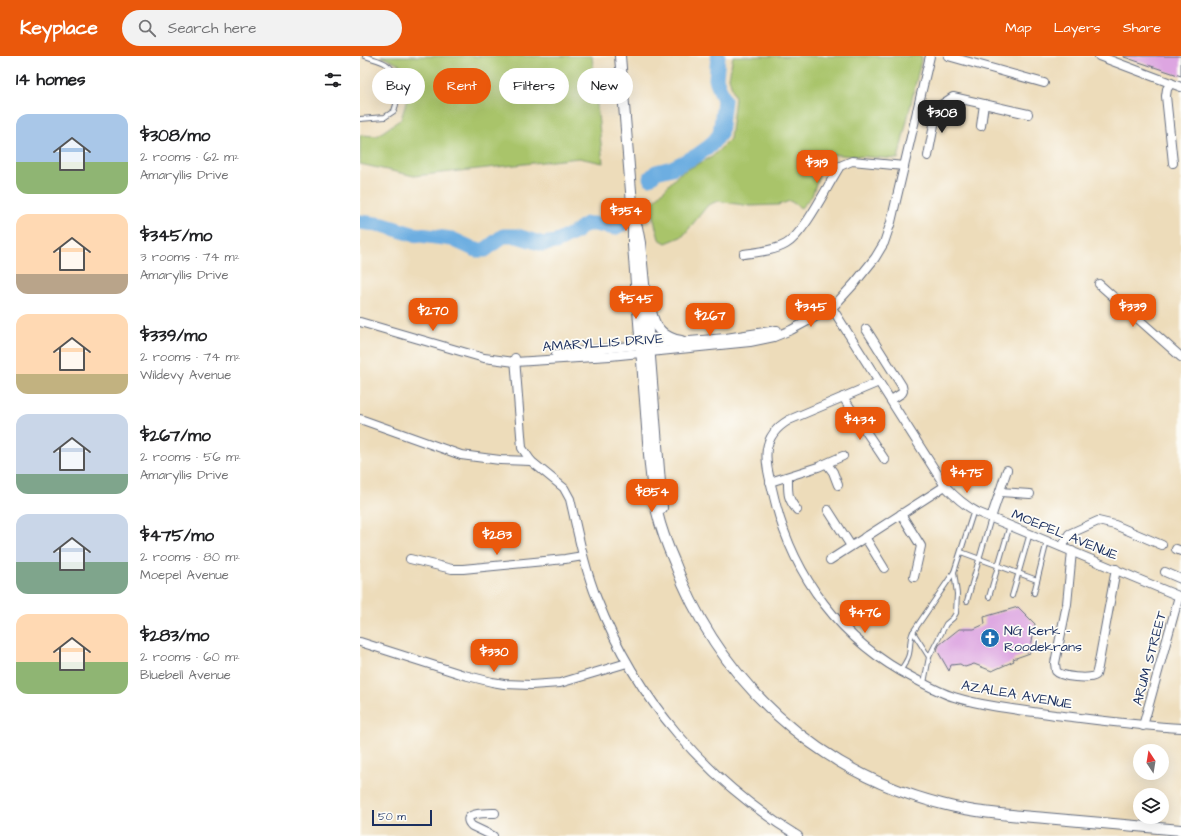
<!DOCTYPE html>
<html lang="en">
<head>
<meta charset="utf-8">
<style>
  :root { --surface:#fff; --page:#f2f2f2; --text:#202124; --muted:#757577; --accent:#ea580c }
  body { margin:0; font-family:"Architects Daughter",sans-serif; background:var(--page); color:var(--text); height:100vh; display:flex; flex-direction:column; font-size:15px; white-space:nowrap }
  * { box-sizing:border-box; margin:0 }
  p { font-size:13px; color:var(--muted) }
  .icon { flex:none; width:22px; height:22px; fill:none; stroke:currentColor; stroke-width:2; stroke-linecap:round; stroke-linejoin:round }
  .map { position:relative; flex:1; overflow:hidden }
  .details { display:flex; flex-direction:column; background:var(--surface); width:360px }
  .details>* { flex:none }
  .hud { position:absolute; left:12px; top:12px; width:380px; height:36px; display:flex; gap:8px }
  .needle { width:26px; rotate:348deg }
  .tools { position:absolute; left:773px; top:688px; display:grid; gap:8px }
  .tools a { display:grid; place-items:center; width:36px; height:36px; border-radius:50%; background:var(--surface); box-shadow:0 4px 16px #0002; font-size:20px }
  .scale { position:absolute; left:12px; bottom:10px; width:60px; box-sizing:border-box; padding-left:4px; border:2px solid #1b2f5e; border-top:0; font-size:11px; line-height:14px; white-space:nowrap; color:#1b2f5e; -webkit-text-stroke:3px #fdfcf7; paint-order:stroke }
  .price { position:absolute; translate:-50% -34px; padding:0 9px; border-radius:8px; background:var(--accent); color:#fff; font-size:13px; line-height:26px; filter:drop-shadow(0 1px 2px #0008) }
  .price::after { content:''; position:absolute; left:50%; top:24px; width:12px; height:9px; margin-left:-6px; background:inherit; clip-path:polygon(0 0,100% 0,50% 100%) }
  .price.on { background:#222; color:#fff }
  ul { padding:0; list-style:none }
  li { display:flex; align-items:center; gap:12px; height:100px; padding:0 16px }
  li span { display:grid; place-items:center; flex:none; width:112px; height:80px; border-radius:12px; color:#555 }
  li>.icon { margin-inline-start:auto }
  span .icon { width:48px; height:48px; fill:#fffc; stroke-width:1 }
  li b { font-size:17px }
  h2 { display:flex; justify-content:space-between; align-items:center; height:48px; padding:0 16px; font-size:17px }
  .pill { padding:0 14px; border-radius:18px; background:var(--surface); box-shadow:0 4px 16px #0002; font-size:14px; line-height:36px }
  .pill.on { background:var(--accent); color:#fff }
  header { display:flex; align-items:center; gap:24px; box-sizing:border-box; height:56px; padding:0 20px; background:var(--accent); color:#fff }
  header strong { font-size:19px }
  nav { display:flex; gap:22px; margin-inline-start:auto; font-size:14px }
  .search { width:280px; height:36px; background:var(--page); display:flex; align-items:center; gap:10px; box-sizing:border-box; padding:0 14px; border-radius:22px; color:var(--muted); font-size:15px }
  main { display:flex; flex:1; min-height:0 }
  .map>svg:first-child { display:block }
</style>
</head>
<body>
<header>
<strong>Keyplace</strong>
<div class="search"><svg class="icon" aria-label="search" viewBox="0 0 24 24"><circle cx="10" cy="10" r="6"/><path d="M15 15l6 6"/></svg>Search here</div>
<nav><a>Map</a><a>Layers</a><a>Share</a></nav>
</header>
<main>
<section class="details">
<h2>14 homes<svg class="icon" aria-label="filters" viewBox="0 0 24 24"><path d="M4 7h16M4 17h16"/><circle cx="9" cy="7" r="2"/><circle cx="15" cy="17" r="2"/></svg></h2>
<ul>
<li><span style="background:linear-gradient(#a9c7e8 60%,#8fb573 0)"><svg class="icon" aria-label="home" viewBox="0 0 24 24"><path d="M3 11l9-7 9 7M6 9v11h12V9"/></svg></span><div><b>$308/mo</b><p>2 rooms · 62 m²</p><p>Amaryllis Drive</p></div></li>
<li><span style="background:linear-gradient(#ffd9b3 75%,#b9a48a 0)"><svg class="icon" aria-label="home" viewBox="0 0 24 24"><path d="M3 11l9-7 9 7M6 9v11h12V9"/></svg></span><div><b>$345/mo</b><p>3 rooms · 74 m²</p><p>Amaryllis Drive</p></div></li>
<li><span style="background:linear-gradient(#ffd9b3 75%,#c2b280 0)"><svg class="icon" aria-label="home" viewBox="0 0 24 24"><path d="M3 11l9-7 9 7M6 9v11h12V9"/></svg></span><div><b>$339/mo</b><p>2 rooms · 74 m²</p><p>Wildevy Avenue</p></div></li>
<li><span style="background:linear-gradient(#c9d6e8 75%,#7fa58c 0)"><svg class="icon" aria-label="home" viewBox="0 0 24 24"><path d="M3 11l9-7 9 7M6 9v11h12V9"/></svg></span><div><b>$267/mo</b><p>2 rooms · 56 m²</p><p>Amaryllis Drive</p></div></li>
<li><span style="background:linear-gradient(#c9d6e8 60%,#7fa58c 0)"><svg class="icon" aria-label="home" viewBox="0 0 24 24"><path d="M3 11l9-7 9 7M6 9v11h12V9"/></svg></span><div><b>$475/mo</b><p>2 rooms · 80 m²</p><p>Moepel Avenue</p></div></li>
<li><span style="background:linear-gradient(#ffd9b3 60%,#8fb573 0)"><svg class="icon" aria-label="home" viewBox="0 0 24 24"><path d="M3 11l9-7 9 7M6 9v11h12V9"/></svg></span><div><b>$283/mo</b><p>2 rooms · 60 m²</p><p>Bluebell Avenue</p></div></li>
</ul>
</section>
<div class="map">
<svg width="821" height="780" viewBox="0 0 821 780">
  <rect width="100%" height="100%" fill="#fdfcf7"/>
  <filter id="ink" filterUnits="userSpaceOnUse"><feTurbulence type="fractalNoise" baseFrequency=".025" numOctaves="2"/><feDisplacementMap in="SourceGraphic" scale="8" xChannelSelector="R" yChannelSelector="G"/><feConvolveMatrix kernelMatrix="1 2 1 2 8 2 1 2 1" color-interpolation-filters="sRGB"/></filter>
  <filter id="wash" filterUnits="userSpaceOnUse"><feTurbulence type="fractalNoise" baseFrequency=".012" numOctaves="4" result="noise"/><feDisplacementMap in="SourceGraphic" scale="16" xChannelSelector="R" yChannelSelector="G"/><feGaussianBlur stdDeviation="0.9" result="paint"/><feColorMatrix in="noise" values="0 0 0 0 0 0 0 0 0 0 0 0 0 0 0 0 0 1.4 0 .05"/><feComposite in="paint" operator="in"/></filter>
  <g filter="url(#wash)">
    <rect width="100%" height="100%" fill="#eddcba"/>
    <g fill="#a9c46a" stroke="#627a64">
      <path d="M21,0H232L243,107L219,102L54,120L0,108V79L17,80L41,63L51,31L40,9Z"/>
      <path d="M373,0H562L538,103L466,98L452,140L441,152L430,145L418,149L390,150L358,145L348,149L323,180L306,187L299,183L290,149L320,117L352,101L370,83L375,42L369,22Z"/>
    </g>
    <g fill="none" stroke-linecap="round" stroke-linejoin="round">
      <g stroke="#6daee1" stroke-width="15">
        <path d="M290,122L296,116L312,112L336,100L350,90L360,78L364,44L356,23L358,0"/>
        <path d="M0,166L23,169L52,178L92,183L116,194H125L143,180H157L183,188L196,186L216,176L226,168H234L254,172L264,167L270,160"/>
      </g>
    </g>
    <g id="blocks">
      <g fill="#dda5e1">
        <path d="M764,0H821V20L764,1Z"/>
        <path d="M658,551L675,568L670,597L653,603L654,605L632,615L614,608L605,611L600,608L591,609L589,615L577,594L579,589L599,573H614L625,568L624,561Z"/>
      </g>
    </g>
  </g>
  <g filter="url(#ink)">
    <use href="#blocks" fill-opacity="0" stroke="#646c7e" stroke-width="1"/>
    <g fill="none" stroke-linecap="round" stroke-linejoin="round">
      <defs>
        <g id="service">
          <path d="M0,63L25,61L34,55C39,42 40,16 26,8C20,4 12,3 5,0"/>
          <path d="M601,496L677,524"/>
          <path d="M674,537L687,485"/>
          <path d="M652,540L670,477"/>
          <path d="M629,541L650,469"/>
          <path d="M607,545L631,462"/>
          <path d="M553,576L569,601"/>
          <path d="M540,615C543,610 548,604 549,598C551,590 549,583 553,576L594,516L614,454"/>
          <path d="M564,627L569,601L586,568L593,562L596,557L597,538L594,516"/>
        </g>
        <g id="minor">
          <path d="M588,0L684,27"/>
          <path d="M739,0L821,31"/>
          <path d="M811,27L807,33L806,40L813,107"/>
          <path d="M557,55H572L593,41L668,58"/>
          <path d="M621,70L624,48"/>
          <path d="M568,100L577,53"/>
          <path d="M384,198C397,196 414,195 426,188C445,177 467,130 480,110L492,105L544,110"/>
          <path d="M739,228L821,301"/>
          <path d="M469,250L472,252L585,430C595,441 604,449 617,456L821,541"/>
          <path d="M0,266L124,302L155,306L250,300L390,286L414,281L431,274L472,252L494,228L515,202L524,187L531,166L570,0"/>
          <path d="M506,273L542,330L543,335L542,337L531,344"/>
          <path d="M196,298L280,289L366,282L417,274"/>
          <path d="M155,302L162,392L171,405L204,432L210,443C218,477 224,511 237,543C276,643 347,725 438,780"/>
          <path d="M519,326L429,364C396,383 407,410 414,441C433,521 482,586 555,623C568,630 581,637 594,641C627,651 661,654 695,659C737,664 779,670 821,672"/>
          <path d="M483,341L525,404"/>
          <path d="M0,363L101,399L140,404L171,405"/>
          <path d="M467,408L473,416L478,429"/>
          <path d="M428,421C428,437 427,442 437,454"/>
          <path d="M410,426L458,411L483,400"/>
          <path d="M640,436L670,438"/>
          <path d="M468,454L491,490"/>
          <path d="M541,458L561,490L554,521"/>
          <path d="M631,462L647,414"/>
          <path d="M505,481L524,512"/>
          <path d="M702,491L709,478L738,465L755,469L802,489"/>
          <path d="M816,493L821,495"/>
          <path d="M712,495L707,548L695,607L696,615C701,621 729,624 736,619L738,611L756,513"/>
          <path d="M50,503L92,513H103L205,503L223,500"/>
          <path d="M470,504L585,430"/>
          <path d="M805,516L821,523"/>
          <path d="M0,586L104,619L132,626L144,628L171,629L200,627L267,607"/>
          <path d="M783,670L819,540"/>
          <path d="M133,780L112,770C98,756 128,757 135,757"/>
        </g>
        <g id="tertiary">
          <path d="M260,0L273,160V189C277,240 281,292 285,344C288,381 289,419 297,456C301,473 307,489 314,505C358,625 458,717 582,748C616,757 650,759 685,762C730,766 776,770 821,774"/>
          <path d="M277,171L280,187L285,238L302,452"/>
          <path d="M291,255C294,272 304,282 321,285"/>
        </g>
      </defs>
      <use href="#service" stroke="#646c7e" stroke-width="6"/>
      <use href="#minor" stroke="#646c7e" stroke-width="10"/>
      <use href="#tertiary" stroke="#646c7e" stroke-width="12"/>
      <use href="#service" stroke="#fff" stroke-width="4"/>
      <use href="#minor" stroke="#fff" stroke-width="8"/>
      <use href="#tertiary" stroke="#fff" stroke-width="10"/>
    </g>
  </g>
  <defs>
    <symbol id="church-disc" viewBox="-11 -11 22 22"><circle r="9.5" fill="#1f6fb2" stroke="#fdfcf7"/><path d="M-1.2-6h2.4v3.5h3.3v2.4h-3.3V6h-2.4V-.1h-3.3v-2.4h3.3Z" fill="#fff"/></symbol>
  </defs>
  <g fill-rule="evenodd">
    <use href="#church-disc" x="619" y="571" width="22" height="22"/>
  </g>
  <g text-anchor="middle" stroke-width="3.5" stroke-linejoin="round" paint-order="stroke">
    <g font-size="14" fill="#1b2f5e" stroke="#fdfcf7">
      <text transform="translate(243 286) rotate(-4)" y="5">AMARYLLIS DRIVE</text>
      <text transform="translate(705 478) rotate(22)" y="5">MOEPEL AVENUE</text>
      <text transform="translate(789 602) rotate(-75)" y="5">ARUM STREET</text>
      <text transform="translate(657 638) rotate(10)" y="5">AZALEA AVENUE</text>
    </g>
    <g font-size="14" fill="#1b2f5e" stroke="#fdfcf7" text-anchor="start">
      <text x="644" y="579">NG Kerk -<tspan x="644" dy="16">Roodekrans</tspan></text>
    </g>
  </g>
</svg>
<div class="tools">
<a><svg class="needle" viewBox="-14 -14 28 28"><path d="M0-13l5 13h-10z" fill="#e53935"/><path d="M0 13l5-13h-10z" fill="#757577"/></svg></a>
<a><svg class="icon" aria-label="layers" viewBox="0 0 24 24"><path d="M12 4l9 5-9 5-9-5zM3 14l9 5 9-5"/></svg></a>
</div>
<div class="scale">50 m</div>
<b class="price on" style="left:582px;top:78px">$308</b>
<b class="price" style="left:457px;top:128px">$319</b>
<b class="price" style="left:266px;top:176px">$354</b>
<b class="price" style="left:276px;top:264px">$545</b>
<b class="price" style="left:451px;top:272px">$345</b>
<b class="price" style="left:773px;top:272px">$339</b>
<b class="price" style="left:73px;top:276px">$270</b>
<b class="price" style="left:350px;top:281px">$267</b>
<b class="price" style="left:500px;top:385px">$434</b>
<b class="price" style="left:607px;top:438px">$475</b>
<b class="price" style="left:292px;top:457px">$854</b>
<b class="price" style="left:137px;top:500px">$283</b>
<b class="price" style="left:505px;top:578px">$476</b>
<b class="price" style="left:134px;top:617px">$330</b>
<div class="hud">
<a class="pill">Buy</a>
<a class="pill on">Rent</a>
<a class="pill">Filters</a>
<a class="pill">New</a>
</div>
</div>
</main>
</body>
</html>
